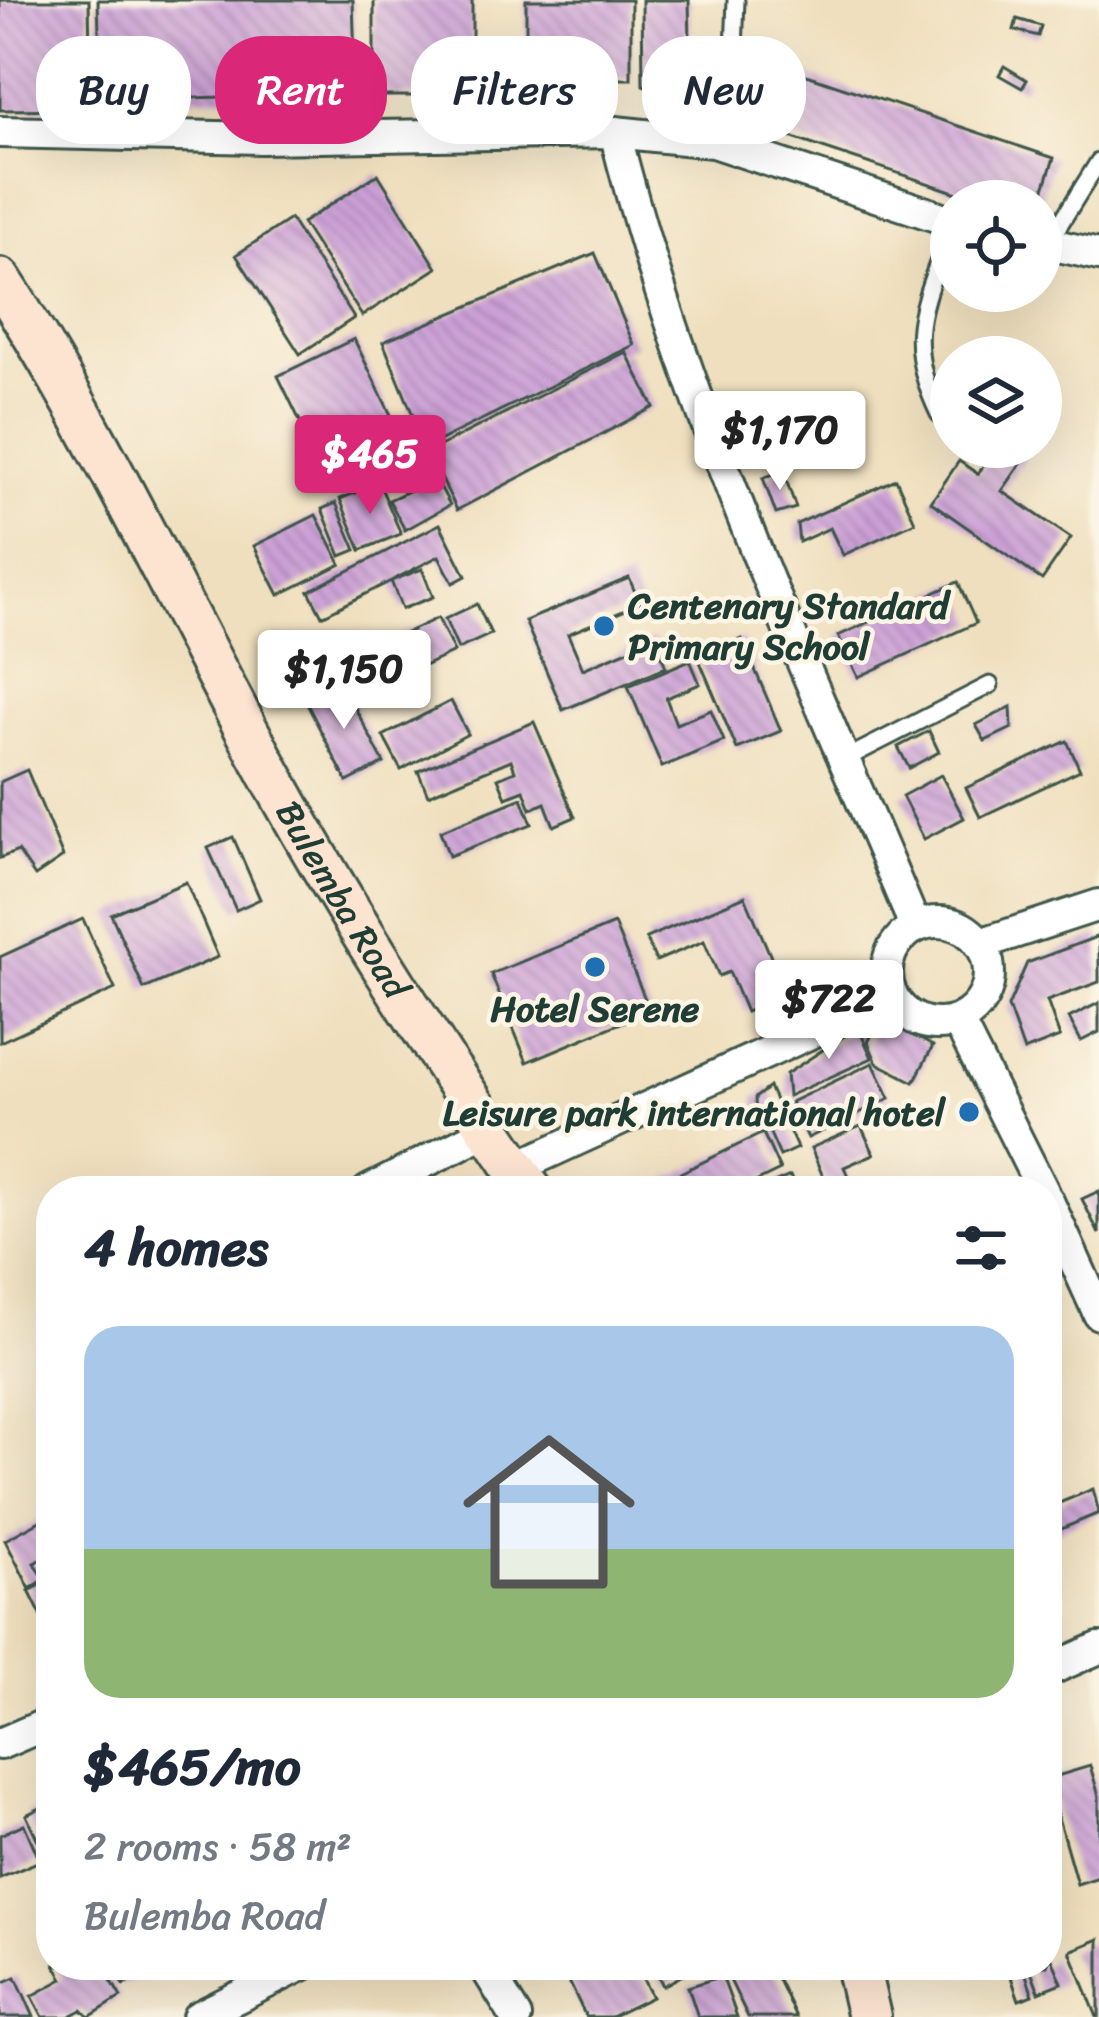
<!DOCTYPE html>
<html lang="en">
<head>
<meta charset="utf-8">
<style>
  :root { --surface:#fff; --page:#f6f6f7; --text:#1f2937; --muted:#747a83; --line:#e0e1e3; --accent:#db2777 }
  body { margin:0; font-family:Sriracha,sans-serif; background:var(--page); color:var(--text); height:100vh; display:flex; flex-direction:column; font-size:45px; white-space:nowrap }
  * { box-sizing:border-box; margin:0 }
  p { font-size:39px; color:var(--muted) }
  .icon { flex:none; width:66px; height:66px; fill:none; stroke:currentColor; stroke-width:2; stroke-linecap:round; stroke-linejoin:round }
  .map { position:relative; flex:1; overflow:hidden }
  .panel { position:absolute; left:36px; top:1176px; width:1026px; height:804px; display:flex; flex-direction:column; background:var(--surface); border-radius:48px; box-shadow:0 12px 48px #0002 }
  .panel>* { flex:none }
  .hud { position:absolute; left:36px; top:36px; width:1029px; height:108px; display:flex; gap:24px }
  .tools { position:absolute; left:930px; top:180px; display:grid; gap:24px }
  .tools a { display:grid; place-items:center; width:132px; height:132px; border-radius:50%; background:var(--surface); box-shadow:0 12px 48px #0002; font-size:60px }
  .price { position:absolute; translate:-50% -102px; padding:0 27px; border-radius:12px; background:#fff; color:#222; font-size:39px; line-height:78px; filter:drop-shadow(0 3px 6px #0008) }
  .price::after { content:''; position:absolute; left:50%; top:72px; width:36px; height:27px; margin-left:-18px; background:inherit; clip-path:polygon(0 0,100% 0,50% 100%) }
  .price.selected { background:var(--accent); color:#fff }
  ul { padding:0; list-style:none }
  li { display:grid; align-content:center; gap:24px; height:636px; padding:0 48px }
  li+li { border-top:3px solid var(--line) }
  li span { display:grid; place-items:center; height:372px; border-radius:36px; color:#555 }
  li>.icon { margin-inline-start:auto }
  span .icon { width:216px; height:216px; fill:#fffc; stroke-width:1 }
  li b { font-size:51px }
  h2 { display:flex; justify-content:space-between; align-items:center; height:144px; padding:0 48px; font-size:51px }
  .pill { padding:0 42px; border-radius:48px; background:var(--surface); box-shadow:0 12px 48px #0002; font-size:42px; line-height:108px }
  .pill.selected { background:var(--accent); color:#fff }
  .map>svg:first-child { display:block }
</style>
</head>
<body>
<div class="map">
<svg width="1099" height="2017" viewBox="0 0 1099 2017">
  <defs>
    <pattern id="building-back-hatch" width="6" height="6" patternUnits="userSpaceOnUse" patternTransform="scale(3)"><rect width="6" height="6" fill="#cca0d7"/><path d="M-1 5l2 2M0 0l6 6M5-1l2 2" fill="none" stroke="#a584af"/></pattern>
  </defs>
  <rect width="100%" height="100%" fill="#fcf5e5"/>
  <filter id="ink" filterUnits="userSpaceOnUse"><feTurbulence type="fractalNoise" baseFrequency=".00833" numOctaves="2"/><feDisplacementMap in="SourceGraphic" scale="24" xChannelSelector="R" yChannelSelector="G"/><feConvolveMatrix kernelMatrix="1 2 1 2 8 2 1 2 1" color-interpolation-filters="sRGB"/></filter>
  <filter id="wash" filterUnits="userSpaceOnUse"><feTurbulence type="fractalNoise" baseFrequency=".004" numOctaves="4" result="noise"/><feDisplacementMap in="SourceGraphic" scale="48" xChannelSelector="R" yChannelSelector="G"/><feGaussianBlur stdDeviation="2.7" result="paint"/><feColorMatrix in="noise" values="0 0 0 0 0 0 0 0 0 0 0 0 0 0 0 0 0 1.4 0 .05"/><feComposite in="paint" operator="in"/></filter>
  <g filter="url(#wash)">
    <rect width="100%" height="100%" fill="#efdfbe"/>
    <g id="blocks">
      <g fill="url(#building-back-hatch)">
        <path d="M0,0H89L91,109L0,110Z"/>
        <path d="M98,0H353L356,94L101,100Z"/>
        <rect x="374" y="0" width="98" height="96"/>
        <rect x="526" y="0" width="105" height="79"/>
        <path d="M642,0H689L690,43L729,60L707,112L643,85Z"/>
        <path d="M1017,19L1041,26L1038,36L1014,30Z"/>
        <path d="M777,65L1054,158L1040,201H981L757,126Z"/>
        <path d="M1004,66L1027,80L1022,88L999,75Z"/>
        <path d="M378,174L437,268L362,316L302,223Z"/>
        <path d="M290,219L354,318L300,354L236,255Z"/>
        <path d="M595,253L634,345L426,447L383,342Z"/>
        <path d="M354,339L408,450L332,487L278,376Z"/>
        <path d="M626,352L654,407L457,510L428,452Z"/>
        <path d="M996,447H1016L1027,455L1002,491L1071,538L1042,580L931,502L959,461L978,474Z"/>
        <path d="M783,471L796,508L776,514L763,478Z"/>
        <path d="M436,479L450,505L405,530L389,500Z"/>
        <path d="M896,479L915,522L843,555L830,528L799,542L797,524Z"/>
        <path d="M379,483L401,534L361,550L340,499Z"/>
        <path d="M336,503L356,550L341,556L322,509Z"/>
        <path d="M316,515L341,564L279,595L254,546Z"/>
        <path d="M440,524L466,576L453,583L439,556L391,581L422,569L433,597L402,609L391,581L322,616L309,591Z"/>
        <path d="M629,578L640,604L568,634L583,669L654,639L666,667L563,710L525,621Z"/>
        <path d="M958,582L976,623L858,677L838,636Z"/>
        <path d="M477,604L491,634L458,649L445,619Z"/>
        <path d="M438,618L454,652L377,688L361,654Z"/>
        <path d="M742,639L781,731L737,749L698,657Z"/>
        <path d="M690,660L700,684L666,698L676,724L711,710L724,741L662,767L628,686Z"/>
        <path d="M341,681L384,763L347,782L305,700Z"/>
        <path d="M451,701L468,734L401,770L383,736Z"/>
        <path d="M1011,707L1012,728L985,741L976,725Z"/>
        <path d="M534,722L575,817L554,826L545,803L531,809L524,790L506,797L498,778L515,771L511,760L428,795L418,771Z"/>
        <path d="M929,731L939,752L909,768L898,747Z"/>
        <path d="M1067,741L1080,770L980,817L966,788Z"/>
        <path d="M27,770L63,857L35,876L18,851L0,858V782Z"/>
        <path d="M941,775L964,818L924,839L902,796Z"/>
        <path d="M522,798L532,824L449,856L440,831Z"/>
        <path d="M233,837L260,899L236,910L208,848Z"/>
        <path d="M186,882L218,957L144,989L111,914Z"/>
        <path d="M745,896L787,995L746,1012L729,972L719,976L704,941L656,961L646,938Z"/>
        <path d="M83,919L115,989L0,1042V957Z"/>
        <path d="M614,924L650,1011L527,1062L491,974Z"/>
        <path d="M1099,936V982L1047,1001L1060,1037L1024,1051L1008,1007L1027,963Z"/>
        <path d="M1099,1003V1032L1081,1041L1069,1018Z"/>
        <path d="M881,1018L933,1046L914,1082L877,1063L868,1042Z"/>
        <path d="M858,1027L872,1058L788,1096L786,1074Z"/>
        <path d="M873,1063L890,1098L808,1138L791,1102Z"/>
        <path d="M769,1087L778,1107L756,1117L755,1098Z"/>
        <path d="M781,1113L797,1148L780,1156L764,1120Z"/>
        <path d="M861,1126L874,1154L844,1167L855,1191H829L811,1148Z"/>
        <path d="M763,1133L780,1170L737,1191H672L666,1180Z"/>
        <path d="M790,1176L797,1191H756Z"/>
        <path d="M1099,1191V1234L1082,1199Z"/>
        <path d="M1093,1489L1099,1513L1047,1535V1508Z"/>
        <path d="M51,1515V1554L34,1563L45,1579L30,1589L5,1540Z"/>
        <path d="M51,1580V1620L45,1623L29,1591Z"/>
        <path d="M1090,1766L1099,1796V1877L1077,1884L1047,1779Z"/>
        <path d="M51,1803V1868L26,1815Z"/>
        <path d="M24,1824L40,1861L0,1878V1835Z"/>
        <path d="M1099,1939V2017H1097L1070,1951Z"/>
        <path d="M1051,1956L1062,1983L1039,1992L1029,1965H1047Z"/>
        <path d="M55,1965H102L121,1997L89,2017L82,2010L68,2017H43L32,1996L63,1979Z"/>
        <path d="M114,1965H166L123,1985Z"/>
        <path d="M571,1965H636L652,1997L611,2017H586L563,1969Z"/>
        <path d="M653,1965H678L683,1975L663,1986Z"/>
        <path d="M745,1965H771L796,2017H748L727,1974Z"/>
        <path d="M1025,1972L1033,1995L1019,2000L1011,1977Z"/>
        <path d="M722,1976L737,2017H698L688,1987Z"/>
        <path d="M16,1977L34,2017H0V1984Z"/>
      </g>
    </g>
  </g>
  <g filter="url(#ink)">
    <use href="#blocks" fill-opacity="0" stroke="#3e5549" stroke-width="3"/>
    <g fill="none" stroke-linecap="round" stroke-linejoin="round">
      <defs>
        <g id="service">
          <path d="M713,142L734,50L736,0"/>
          <path d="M1048,243L1099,161"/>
          <path d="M939,414C901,336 925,303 951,227"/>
          <path d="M845,759L990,685"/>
        </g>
        <g id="minor">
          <path d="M0,132L261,138L615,132L713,142L951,221"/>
          <path d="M615,132C683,406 806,666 915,926"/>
          <path d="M1041,242L1099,255"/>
          <circle cx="938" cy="973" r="51"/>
          <path d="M980,944L1099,905"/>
          <path d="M958,1021L1043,1191"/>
          <path d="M515,1168L891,996"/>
          <path d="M368,1191L486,1131"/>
          <path d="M1047,1199L1099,1314"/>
          <path d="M1047,1671L1099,1648"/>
          <path d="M0,1744L51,1722"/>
          <path d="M484,1965L516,2017"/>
          <path d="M198,2017L302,1965"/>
        </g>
        <g id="secondary">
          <path id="s1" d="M0,280C104,441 183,615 275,783C352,923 441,1059 531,1191"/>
          <path d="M857,1965L869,2017"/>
        </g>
      </defs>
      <use href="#service" stroke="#3e5549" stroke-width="21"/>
      <use href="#minor" stroke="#3e5549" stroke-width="36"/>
      <use href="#secondary" stroke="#3e5549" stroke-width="48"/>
      <use href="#service" stroke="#fff" stroke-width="15"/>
      <use href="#minor" stroke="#fff" stroke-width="30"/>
      <use href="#secondary" stroke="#fde4d1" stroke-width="42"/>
    </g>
  </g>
  <g fill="#1f6fb2" stroke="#fcf5e5" stroke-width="4.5">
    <circle cx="604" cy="626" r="12"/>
    <circle cx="595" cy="967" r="12"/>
    <circle cx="969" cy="1112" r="12"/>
  </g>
  <g text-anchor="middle" stroke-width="9" stroke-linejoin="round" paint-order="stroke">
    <g font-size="36" font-weight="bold" fill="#1f3d34" stroke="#fcf5e5" text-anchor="start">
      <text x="628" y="618">Centenary Standard<tspan x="628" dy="41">Primary School</tspan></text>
      <text x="595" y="1021" text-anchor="middle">Hotel Serene</text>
      <text x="945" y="1125" text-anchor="end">Leisure park international hotel</text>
    </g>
    <g font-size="36" fill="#1f3d34" stroke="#fcf5e5">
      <text dy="13" stroke="none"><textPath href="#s1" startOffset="708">Bulemba Road</textPath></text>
    </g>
  </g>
</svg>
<div class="tools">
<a><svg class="icon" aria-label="locate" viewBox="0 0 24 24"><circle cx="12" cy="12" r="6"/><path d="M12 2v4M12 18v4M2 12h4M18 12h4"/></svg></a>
<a><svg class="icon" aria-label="layers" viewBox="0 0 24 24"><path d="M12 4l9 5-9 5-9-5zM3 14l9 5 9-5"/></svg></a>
</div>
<b class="price" style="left:780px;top:493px">$1,170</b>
<b class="price selected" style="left:370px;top:517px">$465</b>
<b class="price" style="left:344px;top:732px">$1,150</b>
<b class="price" style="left:829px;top:1062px">$722</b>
<div class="hud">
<a class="pill">Buy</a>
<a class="pill selected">Rent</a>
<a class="pill">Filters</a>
<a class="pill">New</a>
</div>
<section class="panel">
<h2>4 homes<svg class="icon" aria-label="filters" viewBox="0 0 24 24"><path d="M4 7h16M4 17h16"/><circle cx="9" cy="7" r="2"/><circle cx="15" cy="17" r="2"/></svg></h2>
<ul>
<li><span style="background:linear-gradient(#a9c7e8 60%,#8fb573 0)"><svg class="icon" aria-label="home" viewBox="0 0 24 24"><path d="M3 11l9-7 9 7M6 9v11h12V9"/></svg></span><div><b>$465/mo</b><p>2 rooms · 58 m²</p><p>Bulemba Road</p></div></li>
</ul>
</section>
</div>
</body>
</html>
